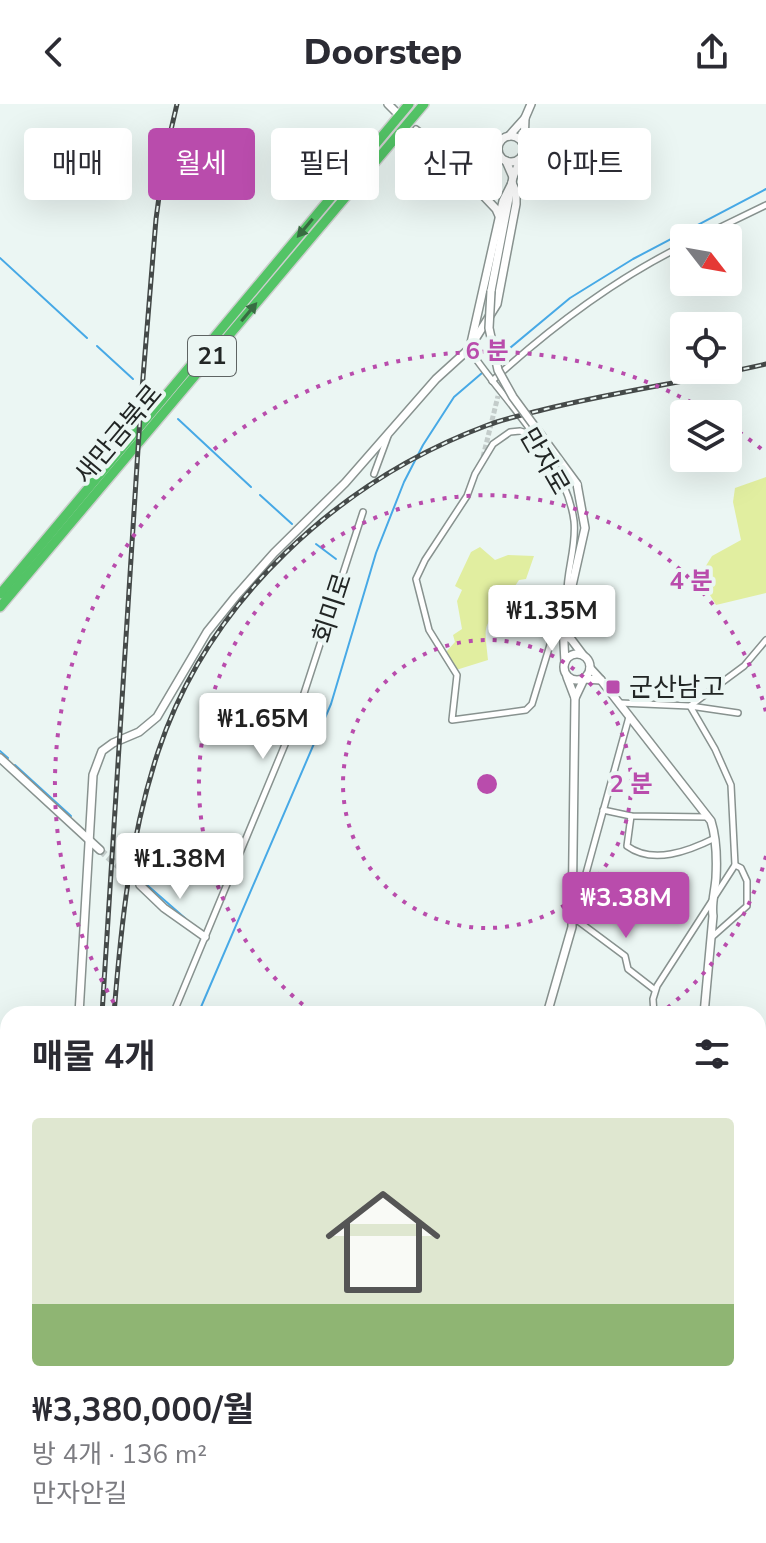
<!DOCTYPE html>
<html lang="ko">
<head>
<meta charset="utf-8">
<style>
  :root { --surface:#fff; --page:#f7f7f7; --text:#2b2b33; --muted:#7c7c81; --line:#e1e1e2; --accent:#b94cac }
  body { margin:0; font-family:"Nunito Sans","Noto Sans KR",sans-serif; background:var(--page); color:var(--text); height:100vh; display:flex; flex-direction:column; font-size:30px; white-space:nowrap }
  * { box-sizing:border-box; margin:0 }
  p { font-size:26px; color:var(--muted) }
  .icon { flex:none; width:44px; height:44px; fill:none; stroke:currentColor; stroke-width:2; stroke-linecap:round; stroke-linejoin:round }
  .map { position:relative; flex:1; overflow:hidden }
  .drawer { position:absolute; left:0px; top:902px; width:766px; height:538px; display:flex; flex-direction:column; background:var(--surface); border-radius:24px 24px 0 0; box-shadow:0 8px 32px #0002 }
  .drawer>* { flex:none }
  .hud { position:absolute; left:24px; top:24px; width:718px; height:72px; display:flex; gap:16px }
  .needle { width:52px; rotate:121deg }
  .fabs { position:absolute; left:670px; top:120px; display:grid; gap:16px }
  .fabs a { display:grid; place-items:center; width:72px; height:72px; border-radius:8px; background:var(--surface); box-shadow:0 8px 32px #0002; font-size:40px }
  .price { position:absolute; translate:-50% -68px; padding:0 18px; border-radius:8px; background:#fff; color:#222; font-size:26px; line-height:52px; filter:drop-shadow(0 2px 4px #0008) }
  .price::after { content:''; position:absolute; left:50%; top:48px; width:24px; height:18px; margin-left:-12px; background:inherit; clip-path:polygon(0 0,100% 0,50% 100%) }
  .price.selected { background:var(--accent); color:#fff }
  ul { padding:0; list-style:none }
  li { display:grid; align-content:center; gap:16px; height:424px; padding:0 32px }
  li+li { border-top:2px solid var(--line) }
  li span { display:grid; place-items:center; height:248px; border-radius:8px; color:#555 }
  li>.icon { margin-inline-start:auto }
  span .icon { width:144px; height:144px; fill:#fffc; stroke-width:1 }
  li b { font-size:34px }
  h2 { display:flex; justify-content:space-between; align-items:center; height:96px; padding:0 32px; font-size:34px }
  .chip { padding:0 28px; border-radius:8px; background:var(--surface); box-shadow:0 8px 32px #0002; font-size:28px; line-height:72px }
  .chip.selected { background:var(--accent); color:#fff }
  header { display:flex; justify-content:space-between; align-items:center; height:104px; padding:0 32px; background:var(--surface); font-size:36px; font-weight:800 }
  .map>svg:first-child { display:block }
</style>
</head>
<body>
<header><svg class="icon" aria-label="back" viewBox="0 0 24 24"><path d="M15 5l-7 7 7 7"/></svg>Doorstep<svg class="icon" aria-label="share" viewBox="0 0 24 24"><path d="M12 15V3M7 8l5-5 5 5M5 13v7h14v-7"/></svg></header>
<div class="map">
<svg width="766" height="1439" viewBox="0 0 766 1439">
  <rect width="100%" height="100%" fill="#ebf6f3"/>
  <g fill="#e1eea0">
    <path d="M766,373V489L716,501L699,473L712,452L741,436L733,398L735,384Z"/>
    <path d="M480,443L495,456L508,451L534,452L526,475L519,476L511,488L510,501C480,518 485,524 488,556L456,566L446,548L455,538L453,531L462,525L457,497L462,486L455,482L471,448Z"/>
    <path d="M766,1274V1422L758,1427V1280Z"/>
    <path d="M486,1432H555L553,1436L525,1434V1439H483Z"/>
  </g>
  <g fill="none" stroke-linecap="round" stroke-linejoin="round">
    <g stroke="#47a9e6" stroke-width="2">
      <path d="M0,154L87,234"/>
      <path d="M97,242L133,275"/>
      <path d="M498,254L570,194L633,155L766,85"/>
      <path d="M178,315L251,383"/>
      <path d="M260,391L292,420"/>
      <path d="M316,440L336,455"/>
      <path d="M0,647L8,654"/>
      <path d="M15,661L71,712"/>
      <path d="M147,781L186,815"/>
      <path d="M198,910L331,600L376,449L404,378L423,341L454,293L482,269"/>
      <path d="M0,1273L8,1272"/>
      <path d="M0,1373L8,1355"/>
    </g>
    <path stroke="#c3ccca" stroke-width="5" stroke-dasharray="5 2.5" stroke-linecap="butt" d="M483,353L498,292"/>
    <path stroke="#c3ccca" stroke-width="7" stroke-dasharray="7 3.5" stroke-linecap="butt" d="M100,746L140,781"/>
    <defs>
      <g id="street">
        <path d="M416,25L445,47L478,43"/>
        <path d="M499,52L478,43L502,36"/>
        <path d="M698,134L766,101"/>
        <path d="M469,245C503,296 566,355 574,417C577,444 565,470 567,496"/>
        <path d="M492,277C551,223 613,176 684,141"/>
        <path d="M533,331L520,327L510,328L493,340L475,370L467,392L425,456L416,475L429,526L457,571L452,616L526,606L532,600L553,531L563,522"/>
        <path d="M374,370L388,332"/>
        <path d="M620,599L690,602L738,609"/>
        <path d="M603,706L631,712L708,713"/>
        <path d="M631,712L627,742C653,761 689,747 715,734"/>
        <path d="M574,813L629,613"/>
        <path d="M574,814L625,852L628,865L655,886"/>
        <path d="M712,833L747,802V777L741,764L735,761"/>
        <path d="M173,910L296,614L363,408"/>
        <path d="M654,910L653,895L657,882L735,761L731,681L715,645L690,602L744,562L766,536"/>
        <path d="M758,986L766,984"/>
        <path d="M758,1192L766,1187"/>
        <path d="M0,1356L8,1337"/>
        <path d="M314,1439L316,1432"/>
        <path d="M350,1439L351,1432"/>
        <path d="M562,1439L573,1432"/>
      </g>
      <g id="secondary">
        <path d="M388,0L396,8"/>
        <path d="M525,14L531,0"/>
        <path d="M509,32L525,14L524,41"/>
        <circle cx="511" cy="45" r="13"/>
        <path d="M438,44L496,105L500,114"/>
        <path d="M506,57L513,73L521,54"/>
        <path d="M491,187L513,73"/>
        <path d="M471,239L503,97L512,79"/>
        <path d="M564,532L571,535L583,551"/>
        <circle cx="577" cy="563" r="13"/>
        <path d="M565,558L563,522L585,424L577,380"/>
        <path d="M567,573L575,594L584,575L601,576L590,564"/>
        <path d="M601,576L711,717C717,736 717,755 716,774C715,788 711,799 713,812L704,910"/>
        <path d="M0,654L100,746"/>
        <path d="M140,781L164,804L205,833"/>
        <path d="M79,910L93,671L102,647L113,639L139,628L157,613L207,528L236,492L274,449L345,379L436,275L469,245L497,200L516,100V88L512,79"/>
        <path d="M547,910L572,823L575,594"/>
        <path d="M0,1263L8,1261"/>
        <path d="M647,1432L648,1439"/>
        <path d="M402,1439L404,1432"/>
      </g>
      <g id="primary">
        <path d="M758,1043L766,1041"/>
        <path d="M217,1439L223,1432"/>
      </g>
      <g id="highway">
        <path d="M0,490L409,0"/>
        <path d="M0,503L424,0"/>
      </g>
    </defs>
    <use href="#street" stroke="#88928f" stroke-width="8"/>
    <use href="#secondary" stroke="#88928f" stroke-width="10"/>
    <use href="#primary" stroke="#cecfcf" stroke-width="11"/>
    <use href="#highway" stroke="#cecfcf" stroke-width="12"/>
    <use href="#street" stroke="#fff" stroke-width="5"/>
    <use href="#secondary" stroke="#fff" stroke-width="7"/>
    <use href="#primary" stroke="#98dca3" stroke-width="8"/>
    <use href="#highway" stroke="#53c466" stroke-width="9"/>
    <defs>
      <g id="rail">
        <path d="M102,910L141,298L156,115L164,56L177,0"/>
        <path d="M114,910C121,821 130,733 158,648C208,496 340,376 488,321C506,314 527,310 546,305C619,287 693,277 766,260"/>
        <path d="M69,1439V1432"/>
      </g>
    </defs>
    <use href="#rail" stroke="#454a49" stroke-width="5"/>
    <use href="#rail" stroke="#ebf6f3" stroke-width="2" stroke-dasharray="6" stroke-linecap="butt"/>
    <defs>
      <path id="secondary-bridge" d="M491,187L489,224L498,266L513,293L577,380"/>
    </defs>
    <use href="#secondary-bridge" stroke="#88928f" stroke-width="10" stroke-linecap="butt"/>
    <use href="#secondary-bridge" stroke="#fff" stroke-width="7"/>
  </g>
  <defs><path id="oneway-solid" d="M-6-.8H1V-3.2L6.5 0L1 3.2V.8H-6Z" transform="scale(2)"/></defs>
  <g fill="#386d42">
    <use href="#oneway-solid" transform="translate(305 124) rotate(130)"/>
    <use href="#oneway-solid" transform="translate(249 208) rotate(-50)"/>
  </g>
  <g fill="none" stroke="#b94cac" stroke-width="4" stroke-dasharray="4 8">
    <circle cx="487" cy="680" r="144"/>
    <path d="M766 752A288 288 0 0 1 662 908M312 908A288 288 0 1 1 766 608"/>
    <path d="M120 909A433 433 0 0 1 710 309M729 321A433 433 0 0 1 765 348"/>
  </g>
  <rect fill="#b94cac" stroke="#ebf6f3" stroke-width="3" x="605" y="575" width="16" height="16" rx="4"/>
  <g text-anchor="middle" stroke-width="8" stroke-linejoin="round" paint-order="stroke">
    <rect fill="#ebf6f3" stroke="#5e6463" stroke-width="2" x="188" y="232" width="48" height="40" rx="6"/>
    <g font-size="24" font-weight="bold" fill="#222625">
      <text x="212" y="260">21</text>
    </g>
    <g font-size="26" fill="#222625" stroke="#ebf6f3">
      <text transform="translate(118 330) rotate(-50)" y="9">새만금북로</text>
      <text transform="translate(545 357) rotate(60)" y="9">만자로</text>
      <text transform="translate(332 504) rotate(-72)" y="9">회미로</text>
    </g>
    <g font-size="26" fill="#222625" stroke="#ebf6f3" text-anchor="start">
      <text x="629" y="592">군산남고</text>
    </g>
  </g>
  <circle cx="487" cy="680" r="12" fill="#b94cac" stroke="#ebf6f3" stroke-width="4"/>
  <g font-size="24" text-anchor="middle" font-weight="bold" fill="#b94cac" stroke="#ebf6f3" stroke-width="8" stroke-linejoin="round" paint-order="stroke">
    <text x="487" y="255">6 분</text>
    <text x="691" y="485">4 분</text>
    <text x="631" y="688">2 분</text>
  </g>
</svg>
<div class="fabs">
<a><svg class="needle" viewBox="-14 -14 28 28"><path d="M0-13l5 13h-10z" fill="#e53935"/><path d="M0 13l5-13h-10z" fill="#7c7c81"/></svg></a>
<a><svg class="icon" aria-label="locate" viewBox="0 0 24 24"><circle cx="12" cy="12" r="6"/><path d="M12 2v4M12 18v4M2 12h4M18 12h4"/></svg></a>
<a><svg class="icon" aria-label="layers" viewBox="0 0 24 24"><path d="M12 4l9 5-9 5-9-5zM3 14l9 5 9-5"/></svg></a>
</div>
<b class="price" style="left:552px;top:549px">₩1.35M</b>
<b class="price" style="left:263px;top:657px">₩1.65M</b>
<b class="price" style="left:180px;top:797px">₩1.38M</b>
<b class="price selected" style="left:626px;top:836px">₩3.38M</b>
<div class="hud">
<a class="chip">매매</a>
<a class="chip selected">월세</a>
<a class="chip">필터</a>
<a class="chip">신규</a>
<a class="chip">아파트</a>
</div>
<section class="drawer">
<h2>매물 4개<svg class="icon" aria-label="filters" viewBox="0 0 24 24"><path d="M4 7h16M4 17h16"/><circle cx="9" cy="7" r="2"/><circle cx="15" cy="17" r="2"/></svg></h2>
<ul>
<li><span style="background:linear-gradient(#dfe7d0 75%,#8fb573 0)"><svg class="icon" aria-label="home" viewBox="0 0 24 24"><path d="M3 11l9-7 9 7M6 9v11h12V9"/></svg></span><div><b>₩3,380,000/월</b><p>방 4개 · 136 m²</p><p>만자안길</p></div></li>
</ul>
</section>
</div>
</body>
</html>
